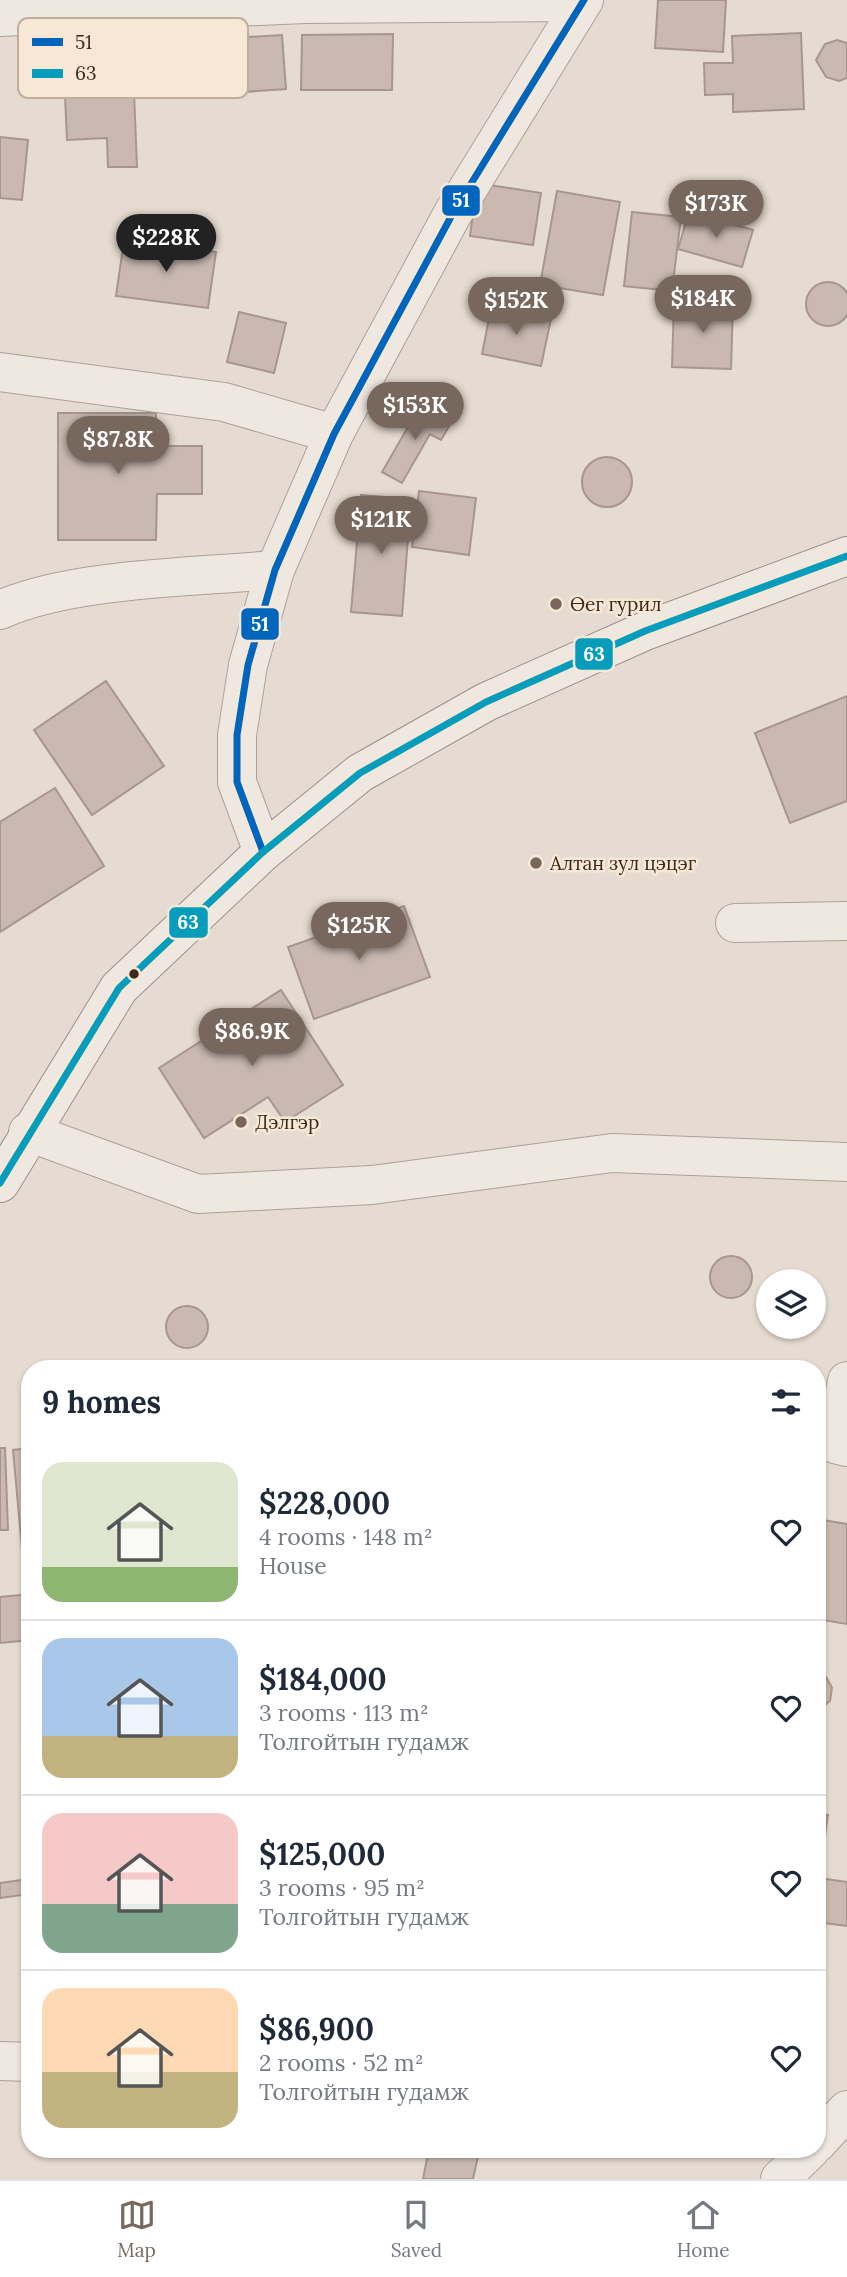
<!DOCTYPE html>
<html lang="en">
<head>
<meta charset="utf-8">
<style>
  :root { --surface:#fff; --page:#f6f6f7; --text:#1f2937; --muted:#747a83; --line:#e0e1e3; --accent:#78675d }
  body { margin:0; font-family:Lora,serif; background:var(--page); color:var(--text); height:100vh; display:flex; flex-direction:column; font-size:26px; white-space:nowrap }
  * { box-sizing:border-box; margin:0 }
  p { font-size:23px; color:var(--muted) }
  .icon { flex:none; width:38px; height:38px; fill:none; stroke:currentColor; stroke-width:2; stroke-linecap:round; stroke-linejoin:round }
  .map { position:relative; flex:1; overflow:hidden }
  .details { position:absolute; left:21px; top:1360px; width:805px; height:798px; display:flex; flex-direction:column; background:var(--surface); border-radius:28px; box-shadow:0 2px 5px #0004 }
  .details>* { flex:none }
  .buttons { position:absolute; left:756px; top:1269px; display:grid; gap:14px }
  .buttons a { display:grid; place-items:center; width:70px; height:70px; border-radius:50%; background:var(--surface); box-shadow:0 2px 5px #0004; font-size:35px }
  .price { position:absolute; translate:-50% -60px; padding:0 16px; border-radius:24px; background:var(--accent); color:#fff; font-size:23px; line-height:46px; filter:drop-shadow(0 2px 4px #0008) }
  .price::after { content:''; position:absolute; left:50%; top:42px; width:21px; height:16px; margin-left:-10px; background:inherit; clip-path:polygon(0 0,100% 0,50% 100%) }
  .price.active { background:#222; color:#fff }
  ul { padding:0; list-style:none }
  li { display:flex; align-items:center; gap:21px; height:175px; padding:0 21px }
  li+li { border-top:2px solid var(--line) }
  li span { display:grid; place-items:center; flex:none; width:196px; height:140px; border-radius:21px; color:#555 }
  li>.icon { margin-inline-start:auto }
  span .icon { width:84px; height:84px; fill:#fffc; stroke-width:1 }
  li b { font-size:30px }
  h2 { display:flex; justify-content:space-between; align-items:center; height:84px; padding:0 21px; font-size:30px }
  .menu { display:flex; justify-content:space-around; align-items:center; height:98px; border-top:2px solid var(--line); background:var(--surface); font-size:19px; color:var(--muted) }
  .menu a { display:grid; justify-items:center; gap:4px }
  .menu .active { color:var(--accent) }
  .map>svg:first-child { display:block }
</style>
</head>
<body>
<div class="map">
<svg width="847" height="2179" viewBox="0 0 847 2179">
  <rect width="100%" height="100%" fill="#e6dbd0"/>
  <g fill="#cab9b1" stroke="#a7968e" stroke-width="2">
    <path d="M658,0H726L723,52L655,48Z"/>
    <path d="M801,33L804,109L733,112V94L705,95L704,63H733L732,36Z"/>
    <path d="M393,34L392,90H301L302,35Z"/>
    <path d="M282,35L286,89L173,97L169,42Z"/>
    <path d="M837,40L847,43V78L839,81L826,77L816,60L825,44Z"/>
    <path d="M134,92L137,167H108L107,138L67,140L65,95Z"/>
    <path d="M0,137L28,140L22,200L0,198Z"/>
    <path d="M477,183L541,193L533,245L470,236Z"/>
    <path d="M557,191L620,202L603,295L540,285Z"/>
    <path d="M632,212L681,217L672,291L624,286Z"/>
    <path d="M689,212L753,230L742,267L678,249Z"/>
    <path d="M124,240L216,252L208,308L116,296Z"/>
    <circle cx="828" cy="304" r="22"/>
    <path d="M674,301L733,302L731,369L672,367Z"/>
    <path d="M491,308L551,319L541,366L482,354Z"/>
    <path d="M239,312L286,323L274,373L227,362Z"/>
    <path d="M420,406L451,423L441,440L430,434L402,483L382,472Z"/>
    <path d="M58,413H156V446H202V494H157L156,540H58Z"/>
    <circle cx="607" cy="482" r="25"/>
    <path d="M419,491L476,498L469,555L412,547Z"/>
    <path d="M361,495L411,499L402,616L351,612Z"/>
    <path d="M106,681L164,766L92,815L34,730Z"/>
    <path d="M847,696V801L790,823L755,733Z"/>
    <path d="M55,788L104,866L0,932V822Z"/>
    <path d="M404,906L430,977L314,1019L288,947Z"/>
    <path d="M281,990L343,1085L285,1122L268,1097L204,1138L159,1068Z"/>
    <circle cx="731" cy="1277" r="21"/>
    <circle cx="187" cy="1327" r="21"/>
    <path d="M0,1448H5L8,1530H0Z"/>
    <path d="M30,1448V1549H22L13,1450Z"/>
    <path d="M817,1519L847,1524V1624L817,1619Z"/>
    <path d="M30,1594V1640L0,1643V1597Z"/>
    <path d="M817,1672L826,1677L832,1688L830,1701L817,1711Z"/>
    <path d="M817,1814L828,1815L819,1878L847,1882V1926L817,1922Z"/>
    <path d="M29,1879L30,1894L0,1898V1883Z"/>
    <path d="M429,2149L479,2152L473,2179H423Z"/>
  </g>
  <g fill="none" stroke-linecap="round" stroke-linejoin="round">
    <defs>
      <g id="minor">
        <path d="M0,17L305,4L582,2"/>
        <path d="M0,372L224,402L334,434"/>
        <path d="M0,610C70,578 195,577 275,570"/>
        <path d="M263,852L237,782V735L248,665L275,570L334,434L453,213L584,0"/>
        <path d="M735,923L847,921"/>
        <path d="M28,1132L198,1194L372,1185L612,1153L847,1162"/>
        <path d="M847,1381L835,1444L847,1447"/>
        <path d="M0,2061L30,2062"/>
        <path d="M817,2143L847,2110"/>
        <path d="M780,2179L811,2149"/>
      </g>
      <path id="secondary" d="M0,1183L119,988L263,852L360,773L486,702L645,631L847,556"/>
    </defs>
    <use href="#minor" stroke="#aca198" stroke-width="40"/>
    <use href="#secondary" stroke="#9c9088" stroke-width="40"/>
    <use href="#minor" stroke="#eee8e1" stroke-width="38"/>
    <use href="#secondary" stroke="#eee8e1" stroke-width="38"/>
    <defs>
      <path id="bus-1" d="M263,852L237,782V735L248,665L275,570L334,434L453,213L584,0"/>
      <path id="bus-2" d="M0,1183L119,988L263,852L360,773L486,702L645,631L847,556"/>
    </defs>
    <use href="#bus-1" stroke="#f7e8d6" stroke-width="12"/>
    <use href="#bus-2" stroke="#f7e8d6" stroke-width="12"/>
    <use href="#bus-1" stroke="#0065bd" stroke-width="7"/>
    <use href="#bus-2" stroke="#069cbc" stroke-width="7"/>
  </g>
  <g fill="#78675d" stroke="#f7e8d6" stroke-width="2.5">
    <circle cx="556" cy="604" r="7"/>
    <circle cx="536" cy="863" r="7"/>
    <circle cx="241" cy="1122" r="7"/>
  </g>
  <circle fill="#3d281f" stroke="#f7e8d6" stroke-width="2.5" cx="134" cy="974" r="6"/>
  <g text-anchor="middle" stroke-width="5" stroke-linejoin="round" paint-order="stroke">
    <g font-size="19" fill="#3d281f" stroke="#f7e8d6" text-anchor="start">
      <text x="570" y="611">Өег гурил</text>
      <text x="550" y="870">Алтан зул цэцэг</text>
      <text x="255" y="1129">Дэлгэр</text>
    </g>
  </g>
  <rect x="18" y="18" width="230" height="80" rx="10" fill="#f7e8d6" stroke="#bfae9f" stroke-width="2"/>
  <rect x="32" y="38" width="31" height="8" fill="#0065bd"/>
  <rect x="32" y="69" width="31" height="9" fill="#069cbc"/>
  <g font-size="19" fill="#3d281f">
    <text x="75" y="49">51</text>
    <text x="75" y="80">63</text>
  </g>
  <g stroke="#f7e8d6" stroke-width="2.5">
    <rect x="441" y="184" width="40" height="33" rx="7" fill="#0065bd"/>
    <rect x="240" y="607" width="40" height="34" rx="7" fill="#0065bd"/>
    <rect x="574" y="637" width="40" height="34" rx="7" fill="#069cbc"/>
    <rect x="168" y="906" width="41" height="33" rx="7" fill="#069cbc"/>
  </g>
  <g font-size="19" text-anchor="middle" font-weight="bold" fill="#fff">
    <text x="461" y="207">51</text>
    <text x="260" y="631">51</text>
    <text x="594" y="661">63</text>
    <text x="188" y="929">63</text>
  </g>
</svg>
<div class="buttons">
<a><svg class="icon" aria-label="layers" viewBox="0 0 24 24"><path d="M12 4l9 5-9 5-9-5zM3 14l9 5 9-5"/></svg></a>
</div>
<b class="price" style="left:716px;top:240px">$173K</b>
<b class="price active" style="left:166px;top:274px">$228K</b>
<b class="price" style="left:703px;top:335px">$184K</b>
<b class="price" style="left:516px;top:337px">$152K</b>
<b class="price" style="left:415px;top:442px">$153K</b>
<b class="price" style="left:118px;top:476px">$87.8K</b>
<b class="price" style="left:381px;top:556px">$121K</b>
<b class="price" style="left:359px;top:962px">$125K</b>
<b class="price" style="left:252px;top:1068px">$86.9K</b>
<section class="details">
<h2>9 homes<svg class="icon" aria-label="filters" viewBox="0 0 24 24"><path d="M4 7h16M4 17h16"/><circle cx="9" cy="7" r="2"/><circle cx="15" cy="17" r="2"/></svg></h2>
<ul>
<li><span style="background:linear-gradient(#dfe7d0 75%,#8fb573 0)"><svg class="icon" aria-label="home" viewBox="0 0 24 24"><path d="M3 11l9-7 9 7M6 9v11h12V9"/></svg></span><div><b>$228,000</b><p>4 rooms · 148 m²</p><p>House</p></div><svg class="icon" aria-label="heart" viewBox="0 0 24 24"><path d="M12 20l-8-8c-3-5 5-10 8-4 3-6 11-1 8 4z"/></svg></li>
<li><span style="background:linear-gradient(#a9c7e8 70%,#c2b280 0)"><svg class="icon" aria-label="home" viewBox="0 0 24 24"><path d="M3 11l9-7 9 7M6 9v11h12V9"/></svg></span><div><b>$184,000</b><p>3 rooms · 113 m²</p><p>Толгойтын гудамж</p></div><svg class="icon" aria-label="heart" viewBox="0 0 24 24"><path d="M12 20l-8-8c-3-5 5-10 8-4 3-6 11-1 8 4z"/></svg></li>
<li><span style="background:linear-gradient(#f6c9c9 65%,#7fa58c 0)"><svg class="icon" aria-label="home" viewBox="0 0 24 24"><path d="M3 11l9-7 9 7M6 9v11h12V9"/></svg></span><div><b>$125,000</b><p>3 rooms · 95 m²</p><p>Толгойтын гудамж</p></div><svg class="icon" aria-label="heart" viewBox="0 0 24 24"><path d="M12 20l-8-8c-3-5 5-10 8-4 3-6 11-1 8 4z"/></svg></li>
<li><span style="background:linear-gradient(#ffd9b3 60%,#c2b280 0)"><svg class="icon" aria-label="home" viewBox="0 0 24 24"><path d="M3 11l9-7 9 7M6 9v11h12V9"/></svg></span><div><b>$86,900</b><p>2 rooms · 52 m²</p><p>Толгойтын гудамж</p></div><svg class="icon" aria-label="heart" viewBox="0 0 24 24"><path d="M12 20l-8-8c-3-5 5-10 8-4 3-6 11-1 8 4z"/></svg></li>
</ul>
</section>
</div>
<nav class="menu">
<a class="active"><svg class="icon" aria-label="map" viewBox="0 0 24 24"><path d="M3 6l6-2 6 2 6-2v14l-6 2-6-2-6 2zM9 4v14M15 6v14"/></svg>Map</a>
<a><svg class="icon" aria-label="saved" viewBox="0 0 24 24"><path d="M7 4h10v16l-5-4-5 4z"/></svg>Saved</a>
<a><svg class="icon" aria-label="home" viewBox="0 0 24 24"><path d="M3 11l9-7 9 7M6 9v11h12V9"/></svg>Home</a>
</nav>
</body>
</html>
